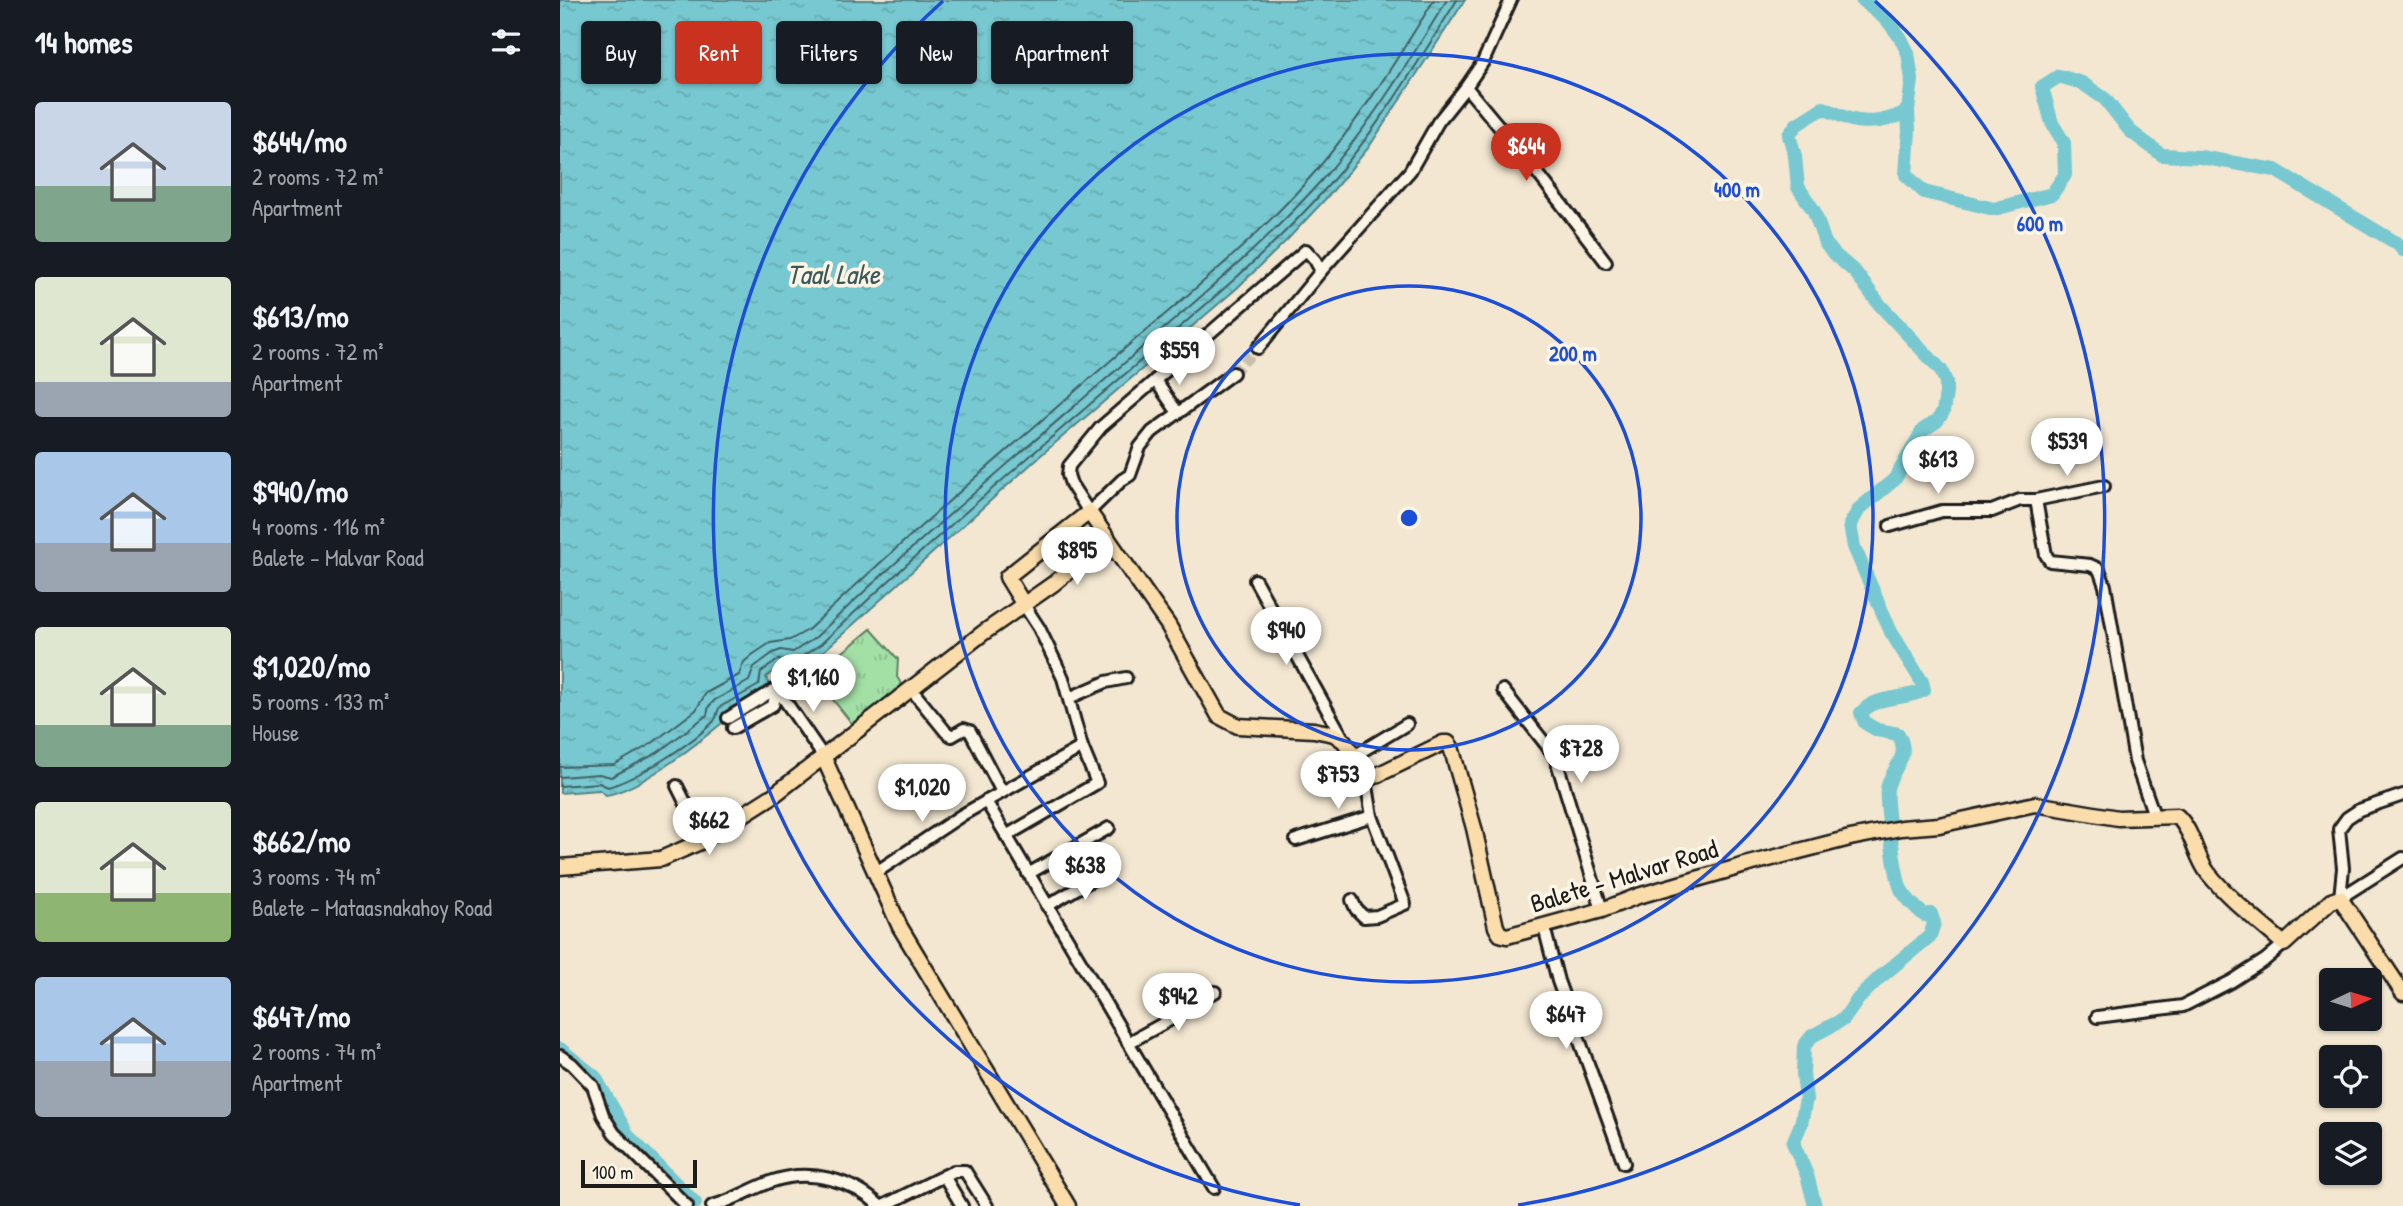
<!DOCTYPE html>
<html lang="en">
<head>
<meta charset="utf-8">
<style>
  :root { --surface:#171b24; --page:#242831; --text:#f1f3f6; --muted:#9ea1a6; --accent:#c8321e }
  body { margin:0; font-family:"Patrick Hand",sans-serif; background:var(--page); color:var(--text); height:100vh; display:flex; flex-direction:column; font-size:26px; white-space:nowrap }
  * { box-sizing:border-box; margin:0 }
  p { font-size:23px; color:var(--muted) }
  .icon { flex:none; width:38px; height:38px; fill:none; stroke:currentColor; stroke-width:2; stroke-linecap:round; stroke-linejoin:round }
  .map { position:relative; flex:1; overflow:hidden }
  .sheet { display:flex; flex-direction:column; background:var(--surface); width:560px }
  .sheet>* { flex:none }
  .top-card { position:absolute; left:21px; top:21px; width:665px; height:63px; display:flex; gap:14px }
  .needle { width:46px; rotate:86deg }
  .controls { position:absolute; left:1759px; top:968px; display:grid; gap:14px }
  .controls a { display:grid; place-items:center; width:63px; height:63px; border-radius:7px; background:var(--surface); box-shadow:0 2px 5px #0004; font-size:35px }
  .scale { position:absolute; left:21px; bottom:18px; width:116px; box-sizing:border-box; padding-left:7px; border:4px solid #1c1c1c; border-top:0; font-size:19px; line-height:24px; white-space:nowrap; color:#1c1c1c; -webkit-text-stroke:5px #fcf5e5; paint-order:stroke }
  .price { position:absolute; translate:-50% -60px; padding:0 16px; border-radius:24px; background:#fff; color:#222; font-size:23px; line-height:46px; filter:drop-shadow(0 2px 4px #0008) }
  .price::after { content:''; position:absolute; left:50%; top:42px; width:21px; height:16px; margin-left:-10px; background:inherit; clip-path:polygon(0 0,100% 0,50% 100%) }
  .price.active { background:var(--accent); color:#fff }
  ul { padding:0; list-style:none }
  li { display:flex; align-items:center; gap:21px; height:175px; padding:0 35px }
  li span { display:grid; place-items:center; flex:none; width:196px; height:140px; border-radius:7px; color:#555 }
  li>.icon { margin-inline-start:auto }
  span .icon { width:84px; height:84px; fill:#fffc; stroke-width:1 }
  li b { font-size:30px }
  h2 { display:flex; justify-content:space-between; align-items:center; height:84px; padding:0 35px; font-size:30px }
  .tag { padding:0 24px; border-radius:7px; background:var(--surface); box-shadow:0 2px 5px #0004; font-size:24px; line-height:63px }
  .tag.active { background:var(--accent); color:#fff }
  main { display:flex; flex:1; min-height:0 }
  .map>svg:first-child { display:block }
</style>
</head>
<body>
<main>
<section class="sheet">
<h2>14 homes<svg class="icon" aria-label="filters" viewBox="0 0 24 24"><path d="M4 7h16M4 17h16"/><circle cx="9" cy="7" r="2"/><circle cx="15" cy="17" r="2"/></svg></h2>
<ul>
<li><span style="background:linear-gradient(#c9d6e8 60%,#7fa58c 0)"><svg class="icon" aria-label="home" viewBox="0 0 24 24"><path d="M3 11l9-7 9 7M6 9v11h12V9"/></svg></span><div><b>$644/mo</b><p>2 rooms · 72 m²</p><p>Apartment</p></div></li>
<li><span style="background:linear-gradient(#dfe7d0 75%,#9aa5b1 0)"><svg class="icon" aria-label="home" viewBox="0 0 24 24"><path d="M3 11l9-7 9 7M6 9v11h12V9"/></svg></span><div><b>$613/mo</b><p>2 rooms · 72 m²</p><p>Apartment</p></div></li>
<li><span style="background:linear-gradient(#a9c7e8 65%,#9aa5b1 0)"><svg class="icon" aria-label="home" viewBox="0 0 24 24"><path d="M3 11l9-7 9 7M6 9v11h12V9"/></svg></span><div><b>$940/mo</b><p>4 rooms · 116 m²</p><p>Balete - Malvar Road</p></div></li>
<li><span style="background:linear-gradient(#dfe7d0 70%,#7fa58c 0)"><svg class="icon" aria-label="home" viewBox="0 0 24 24"><path d="M3 11l9-7 9 7M6 9v11h12V9"/></svg></span><div><b>$1,020/mo</b><p>5 rooms · 133 m²</p><p>House</p></div></li>
<li><span style="background:linear-gradient(#dfe7d0 65%,#8fb573 0)"><svg class="icon" aria-label="home" viewBox="0 0 24 24"><path d="M3 11l9-7 9 7M6 9v11h12V9"/></svg></span><div><b>$662/mo</b><p>3 rooms · 74 m²</p><p>Balete - Mataasnakahoy Road</p></div></li>
<li><span style="background:linear-gradient(#a9c7e8 60%,#9aa5b1 0)"><svg class="icon" aria-label="home" viewBox="0 0 24 24"><path d="M3 11l9-7 9 7M6 9v11h12V9"/></svg></span><div><b>$647/mo</b><p>2 rooms · 74 m²</p><p>Apartment</p></div></li>
</ul>
</section>
<div class="map">
<svg width="1843" height="1206" viewBox="0 0 1843 1206">
  <defs>
    <pattern id="park-tufts" width="24" height="20" patternUnits="userSpaceOnUse" patternTransform="scale(1.75)"><rect width="24" height="20" fill="#a3e0a6"/><path d="M3 7l-1-3M5 7V3M7 7l1-3M15 17l-1-3M17 17v-4M19 17l1-3" fill="none" stroke="#8cc08e"/></pattern>
    <pattern id="water-ripples" width="26" height="14" patternUnits="userSpaceOnUse" patternTransform="scale(1.75)"><rect width="26" height="14" fill="#77c8d0"/><path d="M2 4q2-2 4 0t4 0M15 11q2-2 4 0t4 0" fill="none" stroke="#66abb2"/></pattern>
  </defs>
  <rect width="100%" height="100%" fill="#f3e7d1"/>
  <filter id="ink" filterUnits="userSpaceOnUse"><feTurbulence type="fractalNoise" baseFrequency=".0143" numOctaves="2"/><feDisplacementMap in="SourceGraphic" scale="14" xChannelSelector="R" yChannelSelector="G"/><feConvolveMatrix kernelMatrix="1 2 1 2 8 2 1 2 1" color-interpolation-filters="sRGB"/></filter>
  <g filter="url(#ink)">
    <path fill="url(#park-tufts)" stroke="#607e61" stroke-width="2" d="M311,629L338,659L337,677L344,688L294,726L254,676Z"/>
    <path fill="url(#water-ripples)" stroke="#538388" stroke-width="2" d="M0,0H905L809,147L771,193L726,241L676,289L481,455L265,650L239,667L231,669L222,666L206,677L210,687L163,713L167,719C139,742 82,789 46,795L39,790L0,793Z"/>
    <g fill="none" stroke-linecap="round" stroke-linejoin="round">
      <g stroke="#406164" stroke-width="2">
        <path d="M0,767L54,765L91,744L136,710L146,693L179,675L184,662L192,655L210,643L230,640L248,630C350,533 458,441 564,349C630,293 697,239 754,173C800,120 837,59 874,0"/>
        <path d="M0,777L39,774L51,777L97,753L147,715L149,706L155,700L189,681L194,667L213,653L221,650L233,652L255,638C356,541 463,451 569,359C634,302 701,248 759,183C809,128 848,62 887,0"/>
        <path d="M0,786L39,783L48,787C77,779 133,743 154,721C158,716 156,712 160,707L199,685L201,672L218,660L235,661L261,644C363,547 471,455 578,363C643,307 710,252 767,187C817,130 857,64 897,0"/>
      </g>
      <g stroke="#77c8d0" stroke-width="14">
        <path d="M1302,0L1328,21L1340,37L1348,53L1352,80L1348,110L1349,131L1346,175L1364,192L1434,209L1492,194L1505,175L1504,143L1492,123L1482,87L1499,76L1522,83L1545,99L1570,131L1602,155L1640,157L1715,170L1838,244L1843,250"/>
        <path d="M0,1049L35,1077L69,1137L135,1203"/>
        <path d="M1255,1206L1247,1175L1233,1143L1241,1124L1246,1099L1243,1074L1244,1046L1252,1036L1284,1019L1298,999L1319,978L1370,936L1374,923L1371,914L1364,915C1356,908 1348,901 1342,891C1336,882 1325,802 1327,789C1331,767 1352,758 1338,734L1317,730L1305,723L1301,713C1317,694 1343,701 1364,690L1362,682L1331,632L1294,547L1290,525L1299,509L1335,479L1363,430L1377,421L1383,412L1386,393V382L1381,370L1320,305L1295,272L1274,254L1265,243L1254,211L1238,187L1235,156L1229,135L1236,125L1263,108C1272,111 1280,116 1289,119C1307,125 1333,121 1348,110"/>
      </g>
      <path stroke="#c8bead" stroke-width="10" stroke-dasharray="10 5" stroke-linecap="butt" d="M673,373L698,348"/>
      <defs>
        <g id="minor">
          <path d="M906,87L976,171L1046,262"/>
          <path d="M698,348L761,271L850,171L878,122L906,87L923,62L951,0"/>
          <path d="M673,373L592,432L580,447L570,475L562,480L529,512L511,484L508,475L509,466L541,427L746,250L755,260L761,271"/>
          <path d="M595,380L618,413"/>
          <path d="M1476,500L1544,486"/>
          <path d="M1330,526L1382,511H1432L1460,500H1476L1486,555L1490,561L1530,565L1539,569L1545,586L1575,761L1595,818"/>
          <path d="M695,580L784,740"/>
          <path d="M217,689L263,756"/>
          <path d="M351,689L386,732L392,736L404,729L410,731L442,792"/>
          <path d="M943,690L995,756L1042,910"/>
          <path d="M509,698L546,682L566,678"/>
          <path d="M168,718L258,663"/>
          <path d="M173,728L213,705L217,689"/>
          <path d="M794,756L847,724"/>
          <path d="M117,786L144,840"/>
          <path d="M426,801L654,1188"/>
          <path d="M446,836L537,783L522,747L503,678L479,628L464,605"/>
          <path d="M736,840L812,816L807,786L809,779"/>
          <path d="M315,873L402,815L522,747"/>
          <path d="M468,874L549,828"/>
          <path d="M1780,898L1783,868L1779,829L1787,818L1799,810L1843,795"/>
          <path d="M1780,898L1843,858"/>
          <path d="M792,900L796,909L804,917L817,916L845,904L812,816"/>
          <path d="M487,906L547,871"/>
          <path d="M984,927L998,981L1064,1163"/>
          <path d="M1537,1017L1623,1006L1672,981L1705,960L1724,944"/>
          <path d="M568,1043L615,1017L640,997L655,992"/>
          <path d="M0,1056L12,1064L33,1086L43,1115L54,1133L127,1206"/>
          <path d="M384,1176L402,1206"/>
          <path d="M152,1206C173,1201 192,1188 213,1181C250,1168 292,1180 320,1206"/>
          <path d="M323,1206L394,1171H405L427,1206"/>
        </g>
        <g id="major">
          <path d="M464,605L447,577L529,512L608,625L659,716L678,726L754,730L774,734L784,741L809,779L883,743H888L891,747L914,828L936,927L940,934L947,936L1042,910L1078,896L1189,864L1290,838L1341,828L1379,825L1475,804L1558,818L1617,816C1633,831 1635,856 1648,873C1670,900 1698,921 1724,944L1771,901L1780,898L1843,993"/>
          <path d="M263,756L340,927L508,1206"/>
          <path d="M0,867L101,859L140,842L214,795L423,633L493,584L548,539"/>
        </g>
      </defs>
      <use href="#minor" stroke="#1c1c1c" stroke-width="16"/>
      <use href="#major" stroke="#1c1c1c" stroke-width="19"/>
      <use href="#minor" stroke="#fcf5e5" stroke-width="10"/>
      <use href="#major" stroke="#fbddab" stroke-width="14"/>
    </g>
  </g>
  <g fill="none" stroke="#1d4ed8" stroke-width="3.5">
    <circle cx="849" cy="518" r="232"/>
    <circle cx="849" cy="518" r="464"/>
    <path d="M740 1205A696 696 0 0 1 383 1M1315 1A696 696 0 0 1 958 1205"/>
  </g>
  <g text-anchor="middle" stroke-width="7" stroke-linejoin="round" paint-order="stroke">
    <g font-size="26" fill="#1c1c1c" stroke="#fcf5e5">
      <text transform="translate(1064 876) rotate(-17)" y="9">Balete - Malvar Road</text>
    </g>
    <g font-size="28" font-style="italic" fill="#3c585b" stroke="#fcf5e5">
      <text x="273" y="284">Taal Lake</text>
    </g>
  </g>
  <circle cx="849" cy="518" r="10" fill="#1d4ed8" stroke="#fcf5e5" stroke-width="3.5"/>
  <g font-size="21" text-anchor="middle" font-weight="bold" fill="#1d4ed8" stroke="#fcf5e5" stroke-width="7" stroke-linejoin="round" paint-order="stroke">
    <text x="1177" y="197">400 m</text>
    <text x="1480" y="231">600 m</text>
    <text x="1013" y="361">200 m</text>
  </g>
</svg>
<div class="controls">
<a><svg class="needle" viewBox="-14 -14 28 28"><path d="M0-13l5 13h-10z" fill="#e53935"/><path d="M0 13l5-13h-10z" fill="#9ea1a6"/></svg></a>
<a><svg class="icon" aria-label="locate" viewBox="0 0 24 24"><circle cx="12" cy="12" r="6"/><path d="M12 2v4M12 18v4M2 12h4M18 12h4"/></svg></a>
<a><svg class="icon" aria-label="layers" viewBox="0 0 24 24"><path d="M12 4l9 5-9 5-9-5zM3 14l9 5 9-5"/></svg></a>
</div>
<div class="scale">100 m</div>
<b class="price active" style="left:966px;top:183px">$644</b>
<b class="price" style="left:619px;top:387px">$559</b>
<b class="price" style="left:1507px;top:478px">$539</b>
<b class="price" style="left:1378px;top:496px">$613</b>
<b class="price" style="left:517px;top:587px">$895</b>
<b class="price" style="left:726px;top:667px">$940</b>
<b class="price" style="left:253px;top:714px">$1,160</b>
<b class="price" style="left:1021px;top:785px">$728</b>
<b class="price" style="left:778px;top:811px">$753</b>
<b class="price" style="left:362px;top:824px">$1,020</b>
<b class="price" style="left:149px;top:857px">$662</b>
<b class="price" style="left:525px;top:902px">$638</b>
<b class="price" style="left:618px;top:1033px">$942</b>
<b class="price" style="left:1006px;top:1051px">$647</b>
<div class="top-card">
<a class="tag">Buy</a>
<a class="tag active">Rent</a>
<a class="tag">Filters</a>
<a class="tag">New</a>
<a class="tag">Apartment</a>
</div>
</div>
</main>
</body>
</html>
